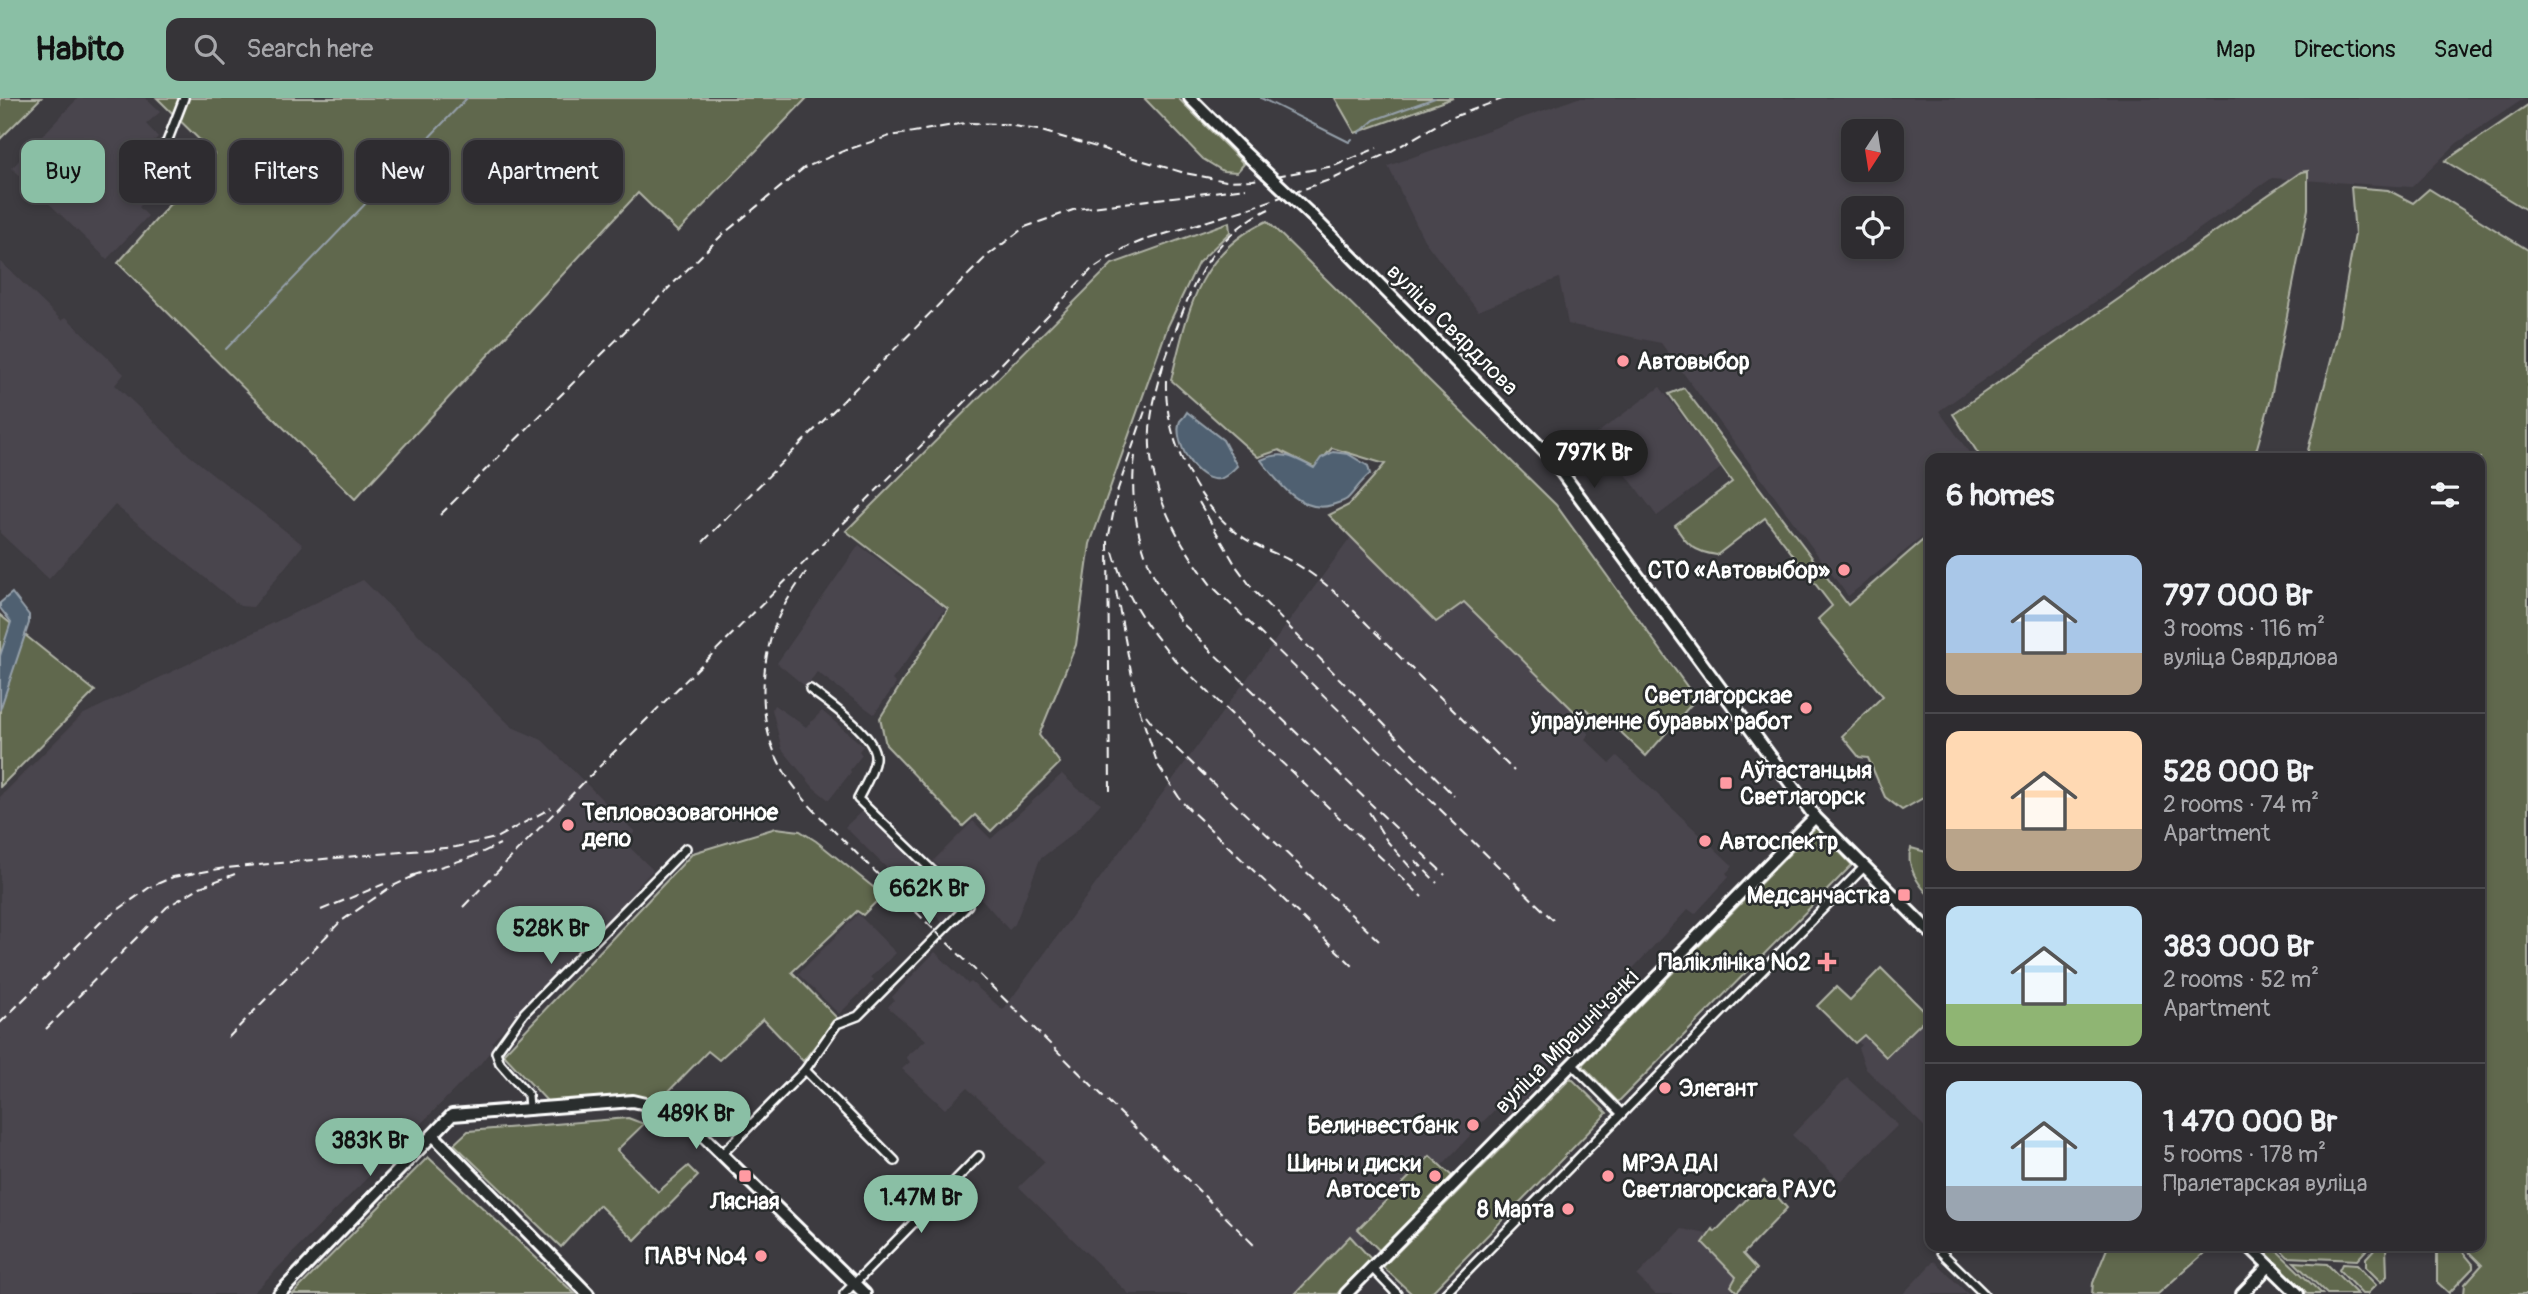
<!DOCTYPE html>
<html lang="en">
<head>
<meta charset="utf-8">
<style>
  :root { --surface:#2e2c30; --page:#363438; --text:#f1f3f6; --muted:#a7a7ab; --line:#49484c; --accent:#8abfa5 }
  body { margin:0; font-family:Pangolin,sans-serif; background:var(--page); color:var(--text); height:100vh; display:flex; flex-direction:column; font-size:26px; white-space:nowrap }
  * { box-sizing:border-box; margin:0 }
  p { font-size:23px; color:var(--muted) }
  .icon { flex:none; width:38px; height:38px; fill:none; stroke:currentColor; stroke-width:2; stroke-linecap:round; stroke-linejoin:round }
  .map { position:relative; flex:1; overflow:hidden }
  .sheet { position:absolute; left:1925px; top:355px; width:560px; height:798px; display:flex; flex-direction:column; background:var(--surface); border-radius:14px; box-shadow:0 4px 10px #0003,0 0 0 2px var(--line) }
  .sheet>* { flex:none }
  .top-card { position:absolute; left:21px; top:42px; width:665px; height:63px; display:flex; gap:14px }
  .needle { width:46px; rotate:192deg }
  .tools { position:absolute; left:1841px; top:21px; display:grid; gap:14px }
  .tools a { display:grid; place-items:center; width:63px; height:63px; border-radius:14px; background:var(--surface); box-shadow:0 4px 10px #0003,0 0 0 2px var(--line); font-size:35px }
  .price { position:absolute; translate:-50% -60px; padding:0 16px; border-radius:24px; background:var(--accent); color:#111; font-size:23px; line-height:46px; filter:drop-shadow(0 2px 4px #0008) }
  .price::after { content:''; position:absolute; left:50%; top:42px; width:21px; height:16px; margin-left:-10px; background:inherit; clip-path:polygon(0 0,100% 0,50% 100%) }
  .price.current { background:#222; color:#fff }
  ul { padding:0; list-style:none }
  li { display:flex; align-items:center; gap:21px; height:175px; padding:0 21px }
  li+li { border-top:2px solid var(--line) }
  li span { display:grid; place-items:center; flex:none; width:196px; height:140px; border-radius:14px; color:#555 }
  li>.icon { margin-inline-start:auto }
  span .icon { width:84px; height:84px; fill:#fffc; stroke-width:1 }
  li b { font-size:30px }
  h2 { display:flex; justify-content:space-between; align-items:center; height:84px; padding:0 21px; font-size:30px }
  .chip { padding:0 24px; border-radius:14px; background:var(--surface); box-shadow:0 4px 10px #0003,0 0 0 2px var(--line); font-size:24px; line-height:63px }
  .chip.current { background:var(--accent); color:#111 }
  header { display:flex; align-items:center; gap:42px; box-sizing:border-box; height:98px; padding:0 35px; background:var(--accent); color:#111 }
  header strong { font-size:33px }
  nav { display:flex; gap:38px; margin-inline-start:auto; font-size:24px }
  .search { width:490px; height:63px; background:var(--page); display:flex; align-items:center; gap:18px; box-sizing:border-box; padding:0 24px; border-radius:14px; color:var(--muted); font-size:26px }
  .map>svg:first-child { display:block }
</style>
</head>
<body>
<header>
<strong>Habito</strong>
<div class="search"><svg class="icon" aria-label="search" viewBox="0 0 24 24"><circle cx="10" cy="10" r="6"/><path d="M15 15l6 6"/></svg>Search here</div>
<nav><a>Map</a><a>Directions</a><a>Saved</a></nav>
</header>
<div class="map">
<svg width="2528" height="1196" viewBox="0 0 2528 1196">
  <rect width="100%" height="100%" fill="#3d3b40"/>
  <filter id="ink" filterUnits="userSpaceOnUse"><feTurbulence type="fractalNoise" baseFrequency=".0143" numOctaves="2"/><feDisplacementMap in="SourceGraphic" scale="14" xChannelSelector="R" yChannelSelector="G"/><feConvolveMatrix kernelMatrix="1 2 1 2 8 2 1 2 1" color-interpolation-filters="sRGB"/></filter>
  <g filter="url(#ink)">
    <g fill="#4a454d" fill-rule="evenodd">
      <path d="M78,0H145L160,14L146,26L158,39L144,53L170,75L139,109L148,118L107,161L12,70Z"/>
      <path d="M1578,0H2525L2457,45L2412,89L2272,80L1939,313L1973,360H1930V433L1848,498L1661,245L1568,226L1559,180L1478,213L1424,142L1388,68ZM1853,33H1892V72H1853ZM1853,110H1892V149H1853Z"/>
      <path d="M0,163L62,223L66,219L124,276L115,287L190,358L303,447L253,509L240,508L115,407L49,481L0,435Z"/>
      <path d="M1660,289L1721,370L1657,418L1596,336Z"/>
      <path d="M1352,438L1464,504L1579,618L1575,623L1589,636L1585,641L1610,665L1617,658L1733,768L1726,775L1729,779L1695,816L1688,811L1548,962L1551,966L1547,970L1550,973L1509,1017L1498,1008L1446,1063L1310,1196H1129L1019,1089L1045,1064L1007,1026L967,990L945,1011L902,971L910,964L906,959L926,942L888,909L894,902L892,899L935,854L968,886L971,884L1003,912Z"/>
      <path d="M859,447L945,511L892,582L896,586L874,616L817,574L806,589L777,565Z"/>
      <path d="M363,482L512,629L542,642L635,734L624,744L653,772L634,792L635,795L522,909L492,944L493,950L481,965L252,1196H0V699L82,617Z"/>
      <path d="M774,607L806,629L822,613L863,648L859,653L862,657L850,672L851,674L829,702L814,690L782,651L772,611Z"/>
      <path d="M1062,676L1078,691L1101,705L1075,734L1040,761L1015,826L1009,832L979,798L974,803L933,763L973,723L991,741Z"/>
      <path d="M863,712L956,801L958,808L942,824L845,729Z"/>
      <path d="M858,816L896,855L871,879L874,882L839,916L798,876Z"/>
      <path d="M1906,902L1930,926V1034L1866,971L1858,950L1861,947L1853,938Z"/>
      <path d="M1847,980L1898,1027L1841,1083L1792,1037Z"/>
      <path d="M1682,1131L1707,1136L1748,1175L1728,1196H1655L1637,1178Z"/>
      <path d="M1934,1163L1968,1196H1903Z"/>
    </g>
    <g fill="#60674d" stroke="#b0b3a6" stroke-width="2">
      <path d="M0,0H41L0,41Z"/>
      <path d="M157,0H807L678,134L638,95L355,401L118,165L214,56Z"/>
      <path d="M1144,0H1178L1244,66L1237,74L1223,73L1203,61Z"/>
      <path d="M1335,0H1453L1355,35Z"/>
      <path d="M2528,7V113L2445,63Z"/>
      <path d="M2308,73V111L2270,304L2254,360H1981L1953,316L2301,74Z"/>
      <path d="M2351,89L2388,92L2413,105L2429,91L2528,152V1196H2464L2465,1186L2482,1167L2463,1148H2480V360H2306L2337,239L2355,136Z"/>
      <path d="M1267,123L1556,407L1696,601L1646,658L1606,620L1601,624L1586,611L1579,618L1464,504L1436,524L1329,417L1349,407L1385,366L1332,350L1315,370L1279,352L1258,359L1171,282C1188,214 1197,155 1267,123Z"/>
      <path d="M1229,124L1230,134L1198,165L1168,228L1090,446L1076,547L1039,637L1060,665L991,733L975,717L963,728L886,647L880,620L948,511L846,433L1112,166Z"/>
      <path d="M1684,290L1848,507L1930,436V696L1902,712L1885,699L1868,660L1859,659L1842,638L1883,598L1818,521L1832,508L1765,420L1717,457C1695,454 1686,447 1675,427L1732,384L1669,296Z"/>
      <path d="M0,517L95,593L0,689Z"/>
      <path d="M1816,729L1852,767L1618,1004L1582,967Z"/>
      <path d="M776,730L800,733L816,743L883,797L863,817L857,813L792,874L837,920L803,963L763,921L719,962L708,953L663,999L547,1003L503,956L693,755Z"/>
      <path d="M1911,750L1930,755V798C1918,787 1905,766 1911,750Z"/>
      <path d="M1881,870L1930,919V931L1922,924L1886,959L1864,937L1855,945L1817,908L1836,889L1850,902Z"/>
      <path d="M1571,980L1607,1015L1430,1196H1412L1383,1169Z"/>
      <path d="M628,1020L644,1026L617,1052L658,1094L688,1068L698,1078L635,1142L599,1107L561,1149L454,1046L468,1033Z"/>
      <path d="M1430,1058L1452,1078L1380,1153L1358,1131Z"/>
      <path d="M428,1059L575,1196H293Z"/>
      <path d="M1764,1083L1787,1110L1743,1156L1757,1171L1737,1194L1731,1188L1736,1179L1703,1145L1713,1131L1715,1134Z"/>
      <path d="M1350,1138L1371,1161L1337,1196H1295Z"/>
      <path d="M2108,1148H2212L2158,1196H2092L2093,1185Z"/>
      <path d="M2258,1148H2272L2322,1196H2308Z"/>
      <path d="M2277,1148H2370L2357,1162L2288,1159Z"/>
      <path d="M2377,1148H2386L2387,1178L2381,1184L2366,1169V1160Z"/>
      <path d="M2443,1148H2458L2473,1166V1170L2449,1195L2437,1184V1154Z"/>
      <path d="M2294,1164L2327,1166L2357,1196H2327Z"/>
      <path d="M2342,1166L2357,1167L2376,1187L2367,1196H2362L2339,1172Z"/>
    </g>
    <g fill="#4f6171" stroke="#95a0aa" stroke-width="2">
      <path d="M1187,314L1223,342L1237,368C1232,373 1226,380 1219,381C1196,385 1172,342 1180,323C1181,322 1186,316 1187,314Z"/>
      <path d="M1333,354L1348,356L1368,368L1370,376C1361,383 1355,393 1347,401C1343,404 1337,405 1332,407C1301,417 1277,383 1261,362C1284,352 1293,359 1314,370L1321,360Z"/>
      <path d="M12,495L29,517V525L0,612V558L11,524L0,510V505Z"/>
    </g>
    <g fill="none" stroke-linecap="round" stroke-linejoin="round">
      <g stroke="#95a0aa" stroke-width="2">
        <path d="M1261,0L1349,44L1352,41"/>
        <path d="M1359,35L1374,22L1435,0"/>
        <path d="M226,251L467,0"/>
      </g>
      <defs>
        <g id="street">
          <path d="M155,57L167,44L184,0"/>
          <path d="M1572,966L1621,1015"/>
          <path d="M805,972L895,1063"/>
          <path d="M529,1010L528,997L500,965L496,954L524,915L686,750"/>
          <path d="M722,1056L805,972L837,926L858,918L968,807L858,701C864,689 873,675 875,661C878,637 827,605 810,591"/>
          <path d="M1941,1154L1984,1196"/>
          <path d="M1372,1170L1397,1196"/>
          <path d="M844,1196L979,1058"/>
          <path d="M1445,1196L1864,769"/>
        </g>
        <g id="secondary">
          <path d="M1190,0L1243,53"/>
          <path d="M1312,118L1551,360L1815,719L1930,834"/>
          <path d="M433,1037L588,1196"/>
          <path d="M2249,1148L2298,1196"/>
          <path d="M279,1196L452,1017L633,1003L667,1011L700,1035L865,1196"/>
          <path d="M1346,1196L1815,719"/>
          <path d="M2242,1196L2269,1168"/>
        </g>
      </defs>
      <use href="#street" stroke="#fff" stroke-width="12"/>
      <use href="#secondary" stroke="#fff" stroke-width="16"/>
      <use href="#street" stroke="#2a2d2e" stroke-width="7"/>
      <use href="#secondary" stroke="#2a2d2e" stroke-width="10"/>
      <g stroke="#fff" stroke-width="2" stroke-dasharray="10 5" stroke-linecap="butt">
        <path d="M1163,268C1158,289 1151,310 1150,332C1147,389 1177,443 1211,487L1553,822"/>
        <path d="M1160,275C1186,208 1198,145 1269,111"/>
        <path d="M1166,282C1164,343 1200,417 1254,446C1265,452 1278,456 1289,462C1306,471 1322,483 1337,496L1514,673"/>
        <path d="M1135,358C1127,420 1146,477 1183,526L1445,777"/>
        <path d="M1199,404L1236,468L1255,494L1454,698"/>
        <path d="M440,417L722,137L804,70L846,52L890,38L965,25L1002,26L1038,32L1185,75L1226,83L1253,82L1334,68L1377,50"/>
        <path d="M703,444L987,158L1025,129L1076,111L1246,90"/>
        <path d="M1113,454C1127,502 1144,524 1175,562L1422,799"/>
        <path d="M806,474C795,490 783,507 776,525C760,566 758,622 778,662C791,690 814,712 835,734L1255,1148"/>
        <path d="M1116,493L1137,605L1158,667L1182,704L1354,869"/>
        <path d="M1146,617L1158,633L1379,843"/>
        <path d="M1110,693L1108,442L1118,391L1147,307"/>
        <path d="M1369,714L1387,743L1418,778"/>
        <path d="M1415,762L1437,785"/>
        <path d="M411,778L472,759L500,746"/>
        <path d="M463,809L584,684L964,305L1091,172L1125,150L1142,143L1247,111L1335,80L1390,54L1445,22L1505,0"/>
        <path d="M321,812L384,786"/>
        <path d="M0,925L101,824L150,789L173,779L225,770L456,749L496,740L551,710"/>
        <path d="M46,931L167,809L200,789L235,776"/>
        <path d="M228,940L340,824L389,790L418,776"/>
      </g>
      <defs>
        <path id="secondary-bridge" d="M1243,53L1312,118"/>
      </defs>
      <use href="#secondary-bridge" stroke="#fff" stroke-width="16" stroke-linecap="butt"/>
      <use href="#secondary-bridge" stroke="#2a2d2e" stroke-width="10"/>
    </g>
  </g>
  <g fill="#ff9aa2" stroke="#2a2d2e" stroke-width="2.5">
    <circle cx="1623" cy="263" r="7"/>
    <circle cx="1844" cy="472" r="7"/>
    <circle cx="1806" cy="610" r="7"/>
    <rect x="1719" y="678" width="14" height="14" rx="3.5"/>
    <circle cx="568" cy="727" r="7"/>
    <circle cx="1705" cy="743" r="7"/>
    <rect x="1897" y="790" width="14" height="14" rx="3.5"/>
    <path d="M1823.5 853.5h7v7h7v7h-7v7h-7v-7h-7v-7h7z"/>
    <circle cx="1665" cy="990" r="7"/>
    <circle cx="1473" cy="1027" r="7"/>
    <rect x="738" y="1071" width="14" height="14" rx="3.5"/>
    <circle cx="1435" cy="1078" r="7"/>
    <circle cx="1608" cy="1078" r="7"/>
    <circle cx="1568" cy="1111" r="7"/>
    <circle cx="761" cy="1158" r="7"/>
  </g>
  <g text-anchor="middle" stroke-width="5" stroke-linejoin="round" paint-order="stroke">
    <g font-size="23" fill="#fff" stroke="#2a2d2e">
      <text transform="translate(1453 231) rotate(45)" y="8">вуліца Свярдлова</text>
      <text transform="translate(1566 943) rotate(-45)" y="8">вуліца Мірашнічэнкі</text>
    </g>
    <g font-size="23" font-weight="bold" fill="#fff" stroke="#2a2d2e" text-anchor="end">
      <text x="1637" y="271" text-anchor="start">Автовыбор</text>
      <text x="1830" y="480">СТО «Автовыбор»</text>
      <text x="1792" y="605">Светлагорскае<tspan x="1792" dy="26">ўпраўленне буравых работ</tspan></text>
      <text x="1740" y="680" text-anchor="start">Аўтастанцыя<tspan x="1740" dy="26">Светлагорск</tspan></text>
      <text x="582" y="722" text-anchor="start">Тепловозовагонное<tspan x="582" dy="26">депо</tspan></text>
      <text x="1719" y="751" text-anchor="start">Автоспектр</text>
      <text x="1890" y="805">Медсанчастка</text>
      <text x="1811" y="872">Паліклініка №2</text>
      <text x="1679" y="998" text-anchor="start">Элегант</text>
      <text x="1459" y="1035">Белинвестбанк</text>
      <text x="1421" y="1073">Шины и диски<tspan x="1421" dy="26">Автосеть</tspan></text>
      <text x="1622" y="1073" text-anchor="start">МРЭА ДАІ<tspan x="1622" dy="26">Светлагорскага РАУС</tspan></text>
      <text x="745" y="1111" text-anchor="middle">Лясная</text>
      <text x="1554" y="1119">8 Марта</text>
      <text x="747" y="1166">ПАВЧ №4</text>
    </g>
  </g>
</svg>
<div class="tools">
<a><svg class="needle" viewBox="-14 -14 28 28"><path d="M0-13l5 13h-10z" fill="#e53935"/><path d="M0 13l5-13h-10z" fill="#a7a7ab"/></svg></a>
<a><svg class="icon" aria-label="locate" viewBox="0 0 24 24"><circle cx="12" cy="12" r="6"/><path d="M12 2v4M12 18v4M2 12h4M18 12h4"/></svg></a>
</div>
<b class="price current" style="left:1594px;top:392px">797K Br</b>
<b class="price" style="left:929px;top:828px">662K Br</b>
<b class="price" style="left:551px;top:868px">528K Br</b>
<b class="price" style="left:696px;top:1053px">489K Br</b>
<b class="price" style="left:370px;top:1080px">383K Br</b>
<b class="price" style="left:921px;top:1137px">1.47M Br</b>
<div class="top-card">
<a class="chip current">Buy</a>
<a class="chip">Rent</a>
<a class="chip">Filters</a>
<a class="chip">New</a>
<a class="chip">Apartment</a>
</div>
<section class="sheet">
<h2>6 homes<svg class="icon" aria-label="filters" viewBox="0 0 24 24"><path d="M4 7h16M4 17h16"/><circle cx="9" cy="7" r="2"/><circle cx="15" cy="17" r="2"/></svg></h2>
<ul>
<li><span style="background:linear-gradient(#a9c7e8 70%,#b9a48a 0)"><svg class="icon" aria-label="home" viewBox="0 0 24 24"><path d="M3 11l9-7 9 7M6 9v11h12V9"/></svg></span><div><b>797 000 Br</b><p>3 rooms · 116 m²</p><p>вуліца Свярдлова</p></div></li>
<li><span style="background:linear-gradient(#ffd9b3 70%,#b9a48a 0)"><svg class="icon" aria-label="home" viewBox="0 0 24 24"><path d="M3 11l9-7 9 7M6 9v11h12V9"/></svg></span><div><b>528 000 Br</b><p>2 rooms · 74 m²</p><p>Apartment</p></div></li>
<li><span style="background:linear-gradient(#bfe0f5 70%,#8fb573 0)"><svg class="icon" aria-label="home" viewBox="0 0 24 24"><path d="M3 11l9-7 9 7M6 9v11h12V9"/></svg></span><div><b>383 000 Br</b><p>2 rooms · 52 m²</p><p>Apartment</p></div></li>
<li><span style="background:linear-gradient(#bfe0f5 75%,#9aa5b1 0)"><svg class="icon" aria-label="home" viewBox="0 0 24 24"><path d="M3 11l9-7 9 7M6 9v11h12V9"/></svg></span><div><b>1 470 000 Br</b><p>5 rooms · 178 m²</p><p>Пралетарская вуліца</p></div></li>
</ul>
</section>
</div>
</body>
</html>
